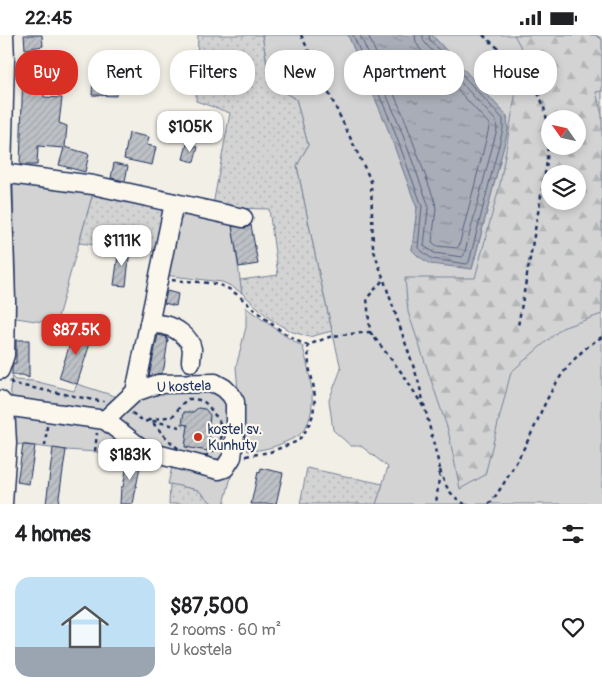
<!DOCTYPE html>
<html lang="en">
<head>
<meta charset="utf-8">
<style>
  :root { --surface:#fff; --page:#f2f2f2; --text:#202124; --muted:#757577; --accent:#d93025 }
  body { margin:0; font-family:Pangolin,sans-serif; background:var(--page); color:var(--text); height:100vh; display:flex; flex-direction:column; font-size:19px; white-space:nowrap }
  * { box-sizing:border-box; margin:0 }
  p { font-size:16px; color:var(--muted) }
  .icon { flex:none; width:28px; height:28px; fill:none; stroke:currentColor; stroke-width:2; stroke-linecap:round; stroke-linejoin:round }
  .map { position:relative; height:469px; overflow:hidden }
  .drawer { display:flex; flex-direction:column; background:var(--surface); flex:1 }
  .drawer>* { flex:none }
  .guide { position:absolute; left:15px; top:15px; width:572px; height:45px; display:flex; gap:10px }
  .needle { width:32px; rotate:304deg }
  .buttons { position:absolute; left:541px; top:75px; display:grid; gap:10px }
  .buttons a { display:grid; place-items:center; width:45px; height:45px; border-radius:50%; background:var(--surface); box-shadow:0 2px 8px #0003; font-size:25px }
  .price { position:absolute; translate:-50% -42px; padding:0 11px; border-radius:10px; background:#fff; color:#222; font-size:16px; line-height:32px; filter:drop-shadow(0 1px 2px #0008) }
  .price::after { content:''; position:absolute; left:50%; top:30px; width:15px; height:11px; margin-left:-8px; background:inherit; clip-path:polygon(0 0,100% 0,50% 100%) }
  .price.current { background:var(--accent); color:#fff }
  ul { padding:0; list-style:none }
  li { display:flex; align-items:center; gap:15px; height:125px; padding:0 15px }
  li span { display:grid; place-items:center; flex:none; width:140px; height:100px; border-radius:15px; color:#555 }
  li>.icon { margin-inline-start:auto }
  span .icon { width:60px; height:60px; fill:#fffc; stroke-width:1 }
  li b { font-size:21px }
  h2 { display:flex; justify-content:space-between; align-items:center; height:60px; padding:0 15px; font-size:21px }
  .chip { padding:0 18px; border-radius:20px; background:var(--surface); box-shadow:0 2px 8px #0003; font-size:18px; line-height:45px }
  .chip.current { background:var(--accent); color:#fff }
  .status { display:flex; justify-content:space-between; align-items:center; height:35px; padding:0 25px; background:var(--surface); direction:ltr }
  .status svg { height:14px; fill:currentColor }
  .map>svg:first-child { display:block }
</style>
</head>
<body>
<div class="status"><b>22:45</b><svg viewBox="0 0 49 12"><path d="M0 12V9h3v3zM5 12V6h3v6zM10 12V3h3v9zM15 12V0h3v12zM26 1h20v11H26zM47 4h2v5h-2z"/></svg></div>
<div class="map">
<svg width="602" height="469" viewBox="0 0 602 469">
  <defs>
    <pattern id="forest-firs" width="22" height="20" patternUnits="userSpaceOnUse" patternTransform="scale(1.25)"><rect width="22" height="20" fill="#d2d3d2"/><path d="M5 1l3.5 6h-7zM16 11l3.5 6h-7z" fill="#b4b5b7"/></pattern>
    <pattern id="garden-dots" width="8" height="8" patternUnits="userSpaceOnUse" patternTransform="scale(1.25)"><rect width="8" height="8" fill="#d2d3d2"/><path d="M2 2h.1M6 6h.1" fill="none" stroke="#b4b5b7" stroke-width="1.8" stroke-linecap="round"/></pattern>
    <pattern id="water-ripples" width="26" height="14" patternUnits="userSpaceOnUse" patternTransform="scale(1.25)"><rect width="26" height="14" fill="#a9adb7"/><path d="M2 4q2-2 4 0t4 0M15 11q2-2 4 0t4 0" fill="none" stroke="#898d98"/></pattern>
    <pattern id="building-hatch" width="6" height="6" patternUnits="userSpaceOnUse" patternTransform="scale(1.25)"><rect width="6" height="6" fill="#bdc0c4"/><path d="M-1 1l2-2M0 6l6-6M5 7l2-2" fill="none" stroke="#a2a5ab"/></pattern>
  </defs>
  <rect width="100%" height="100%" fill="#f2efe6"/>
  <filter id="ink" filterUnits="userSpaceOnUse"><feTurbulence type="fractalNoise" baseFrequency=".02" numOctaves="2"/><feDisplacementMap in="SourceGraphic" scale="10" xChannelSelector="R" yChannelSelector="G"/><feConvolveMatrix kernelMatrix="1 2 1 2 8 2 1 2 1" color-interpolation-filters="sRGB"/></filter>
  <g filter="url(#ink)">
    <g fill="#d2d3d2" stroke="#768198" fill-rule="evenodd">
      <path d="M262,0H348L386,89L417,173L412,215L472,234L508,95L507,81L432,0H596L602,4V469H376L388,432L361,411H351L333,395L329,365L341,334L319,239L297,131L308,110L296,64L281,56L268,35ZM550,84H578V111H550ZM550,139H578V166H550Z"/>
      <path d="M13,144L94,155L56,289L16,283Z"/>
      <path d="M186,179L232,188L242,258L231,251L222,247L164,240L174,192Z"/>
      <path d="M245,272L284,300L303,312C309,337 322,380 299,400C295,403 290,405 285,407C273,413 262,415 248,416L239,404V368L236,332L246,292V276Z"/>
      <path d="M12,342L15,345L34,346L74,356L77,349L124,364L104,376L12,364L10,353Z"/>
      <path d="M212,352L230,365L229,412L222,422L214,425L163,417L139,405L115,384L133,366L158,355Z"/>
      <path d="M12,378L105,389L139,415L232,438L224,469H213L198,455L168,449L172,432L142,421L129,419L66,415L35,411L23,409L9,411Z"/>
    </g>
    <path fill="url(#forest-firs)" stroke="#768198" fill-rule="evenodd" d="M514,0H595L602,4V56L596,57L602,80V279L562,293L511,337L485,440L460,454L448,395L408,277L405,243H475L500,149L516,56L539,44ZM550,84H578V111H550ZM550,139H578V166H550Z"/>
    <g fill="url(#garden-dots)" stroke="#768198">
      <path d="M198,0H262L268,35L281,56L296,64L308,110L297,131L319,239L332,296L309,302L290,296L270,284L242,258L240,245L278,240L269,174L225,173L213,170L230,78L196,66Z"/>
      <path d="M94,155L165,172L156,217L79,208Z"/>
      <path d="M307,433L383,449L376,469H300Z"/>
      <path d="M170,449L198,455L213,469H169Z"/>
    </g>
    <path fill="url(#water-ripples)" stroke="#707b93" d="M348,0H432L507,81L508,95L472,234L430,229L418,221L412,215L417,173L386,89Z"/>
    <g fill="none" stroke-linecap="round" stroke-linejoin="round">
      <g stroke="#546182" stroke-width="1">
        <path d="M353,0L391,87L422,171L418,213L432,224L467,229L469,227L503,94V84L430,5L429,0"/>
        <path d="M360,0L397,84L428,169V174L424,211L434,218L462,222L464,220L497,94L496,86L426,9L423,5V0"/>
        <path d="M368,0L404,82L435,167L436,174L432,207L437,211L457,213L459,211L489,93V89L420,14L416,7L415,0"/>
      </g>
    </g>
    <g fill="url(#building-hatch)" stroke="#1b2f5e">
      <path d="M24,0H42L43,11L25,14Z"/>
      <path d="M23,34H44V62L62,63L59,88L67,91L65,112L89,119L85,137L59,130L64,113L38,111L37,130H20Z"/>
      <path d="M93,40L117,41L116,61L92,60Z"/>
      <path d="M129,98L149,102L147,110L156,112L152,130L124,124Z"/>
      <path d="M187,109L198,112L194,127L183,124Z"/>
      <path d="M114,128L128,131L125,146L111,143Z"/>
      <path d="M251,190L258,229L239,232L232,191L246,193Z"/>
      <path d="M119,213L130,214L126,251L114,250Z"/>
      <path d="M167,256L178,259L176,271L164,268Z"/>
      <path d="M75,293L93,299L77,349L59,343Z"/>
      <path d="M158,300L167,302L166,304H168L164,333L162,338L149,341Z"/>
      <path d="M16,305H29V343L23,340H12V331L14,328H16Z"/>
      <path d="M198,373L205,374L210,380L209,391H211L208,416L185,412L188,390L182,389L184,377H193Z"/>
      <path d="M23,410L35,411L29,449L17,447Z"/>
      <path d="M53,413L66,415L58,469H46Z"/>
      <path d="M129,419L141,426L133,469H120L121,452H123Z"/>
      <path d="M261,433L283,438L276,469H251L258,437L260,438Z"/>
    </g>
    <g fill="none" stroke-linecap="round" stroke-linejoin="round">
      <defs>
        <g id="minor">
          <path d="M2,138L93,150L243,183"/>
          <path d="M149,289C154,289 160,289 165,290C176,293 190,302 192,314C192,318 191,323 191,327"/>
          <path d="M0,335L5,320L6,266L2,138L5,25L4,0"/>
          <path d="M0,365L5,371L7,408L3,469"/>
          <path d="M5,371L105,385L145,416L219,435L225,433L232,422L235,399V367L231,360L224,353L215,348L158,349L135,357"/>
          <path d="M105,385L135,357L174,168"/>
        </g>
      </defs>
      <use href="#minor" stroke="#1b2f5e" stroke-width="21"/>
      <g stroke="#1b2f5e" stroke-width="2.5" stroke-dasharray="4 4" stroke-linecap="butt">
        <path d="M301,0L371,146L373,213L418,345L440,434L436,469"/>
        <path d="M483,0C518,31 549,52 548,104C548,112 547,120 547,127L518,291"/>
        <path d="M172,245C189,247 215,246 229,254C239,260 248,269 256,276C270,288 290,304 307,310"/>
        <path d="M370,297L405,342L424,373"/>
        <path d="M10,346L13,349L104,367"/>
        <path d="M188,364C202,364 206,366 213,378C216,381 220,386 221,391C227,407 207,429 190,420C182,417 173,410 168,404C161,398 157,391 149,385L173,381L182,369Z"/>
        <path d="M132,378L145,387L149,385L184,393"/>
        <path d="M45,411L47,391"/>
        <path d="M95,416L97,398"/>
        <path d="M246,421L270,417L298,406L307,394L313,380L315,362L313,348L309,332L308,310L332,301L370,297L367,263L384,244"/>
        <path d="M440,435C445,451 450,461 465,469"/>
        <path d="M489,469L492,466C509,442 523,416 536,389C538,385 539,380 542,375C555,346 574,318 602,302"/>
      </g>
      <use href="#minor" stroke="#fbf7ec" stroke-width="18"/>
    </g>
  </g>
  <circle fill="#c8321e" stroke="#fbf7ec" stroke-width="2" cx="198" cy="402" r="5"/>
  <g text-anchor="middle" stroke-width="4.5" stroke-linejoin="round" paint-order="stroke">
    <g font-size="14" fill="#1b2f5e" stroke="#fbf7ec">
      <text transform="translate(184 351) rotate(-2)" y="5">U kostela</text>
    </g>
    <g font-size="14" fill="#1b2f5e" stroke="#fbf7ec" text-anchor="start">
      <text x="208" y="399">kostel sv.<tspan x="208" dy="16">Kunhuty</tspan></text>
    </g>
  </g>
</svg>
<div class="buttons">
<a><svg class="needle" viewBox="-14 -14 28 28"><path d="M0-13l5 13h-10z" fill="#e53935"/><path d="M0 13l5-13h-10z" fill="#757577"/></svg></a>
<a><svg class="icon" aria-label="layers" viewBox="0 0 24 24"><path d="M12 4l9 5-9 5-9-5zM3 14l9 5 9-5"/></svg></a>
</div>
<b class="price" style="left:190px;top:118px">$105K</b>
<b class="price" style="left:122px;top:232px">$111K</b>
<b class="price current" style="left:76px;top:321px">$87.5K</b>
<b class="price" style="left:130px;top:446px">$183K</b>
<div class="guide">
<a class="chip current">Buy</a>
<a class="chip">Rent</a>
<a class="chip">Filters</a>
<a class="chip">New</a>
<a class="chip">Apartment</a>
<a class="chip">House</a>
</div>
</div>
<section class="drawer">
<h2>4 homes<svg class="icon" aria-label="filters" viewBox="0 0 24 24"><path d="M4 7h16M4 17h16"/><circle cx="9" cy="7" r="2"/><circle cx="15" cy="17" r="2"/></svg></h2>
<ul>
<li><span style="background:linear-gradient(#bfe0f5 70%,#9aa5b1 0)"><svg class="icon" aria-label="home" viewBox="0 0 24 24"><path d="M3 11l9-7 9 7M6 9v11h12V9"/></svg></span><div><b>$87,500</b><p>2 rooms · 60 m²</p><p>U kostela</p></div><svg class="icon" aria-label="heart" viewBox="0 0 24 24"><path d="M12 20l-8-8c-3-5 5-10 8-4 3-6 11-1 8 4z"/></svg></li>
</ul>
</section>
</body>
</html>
